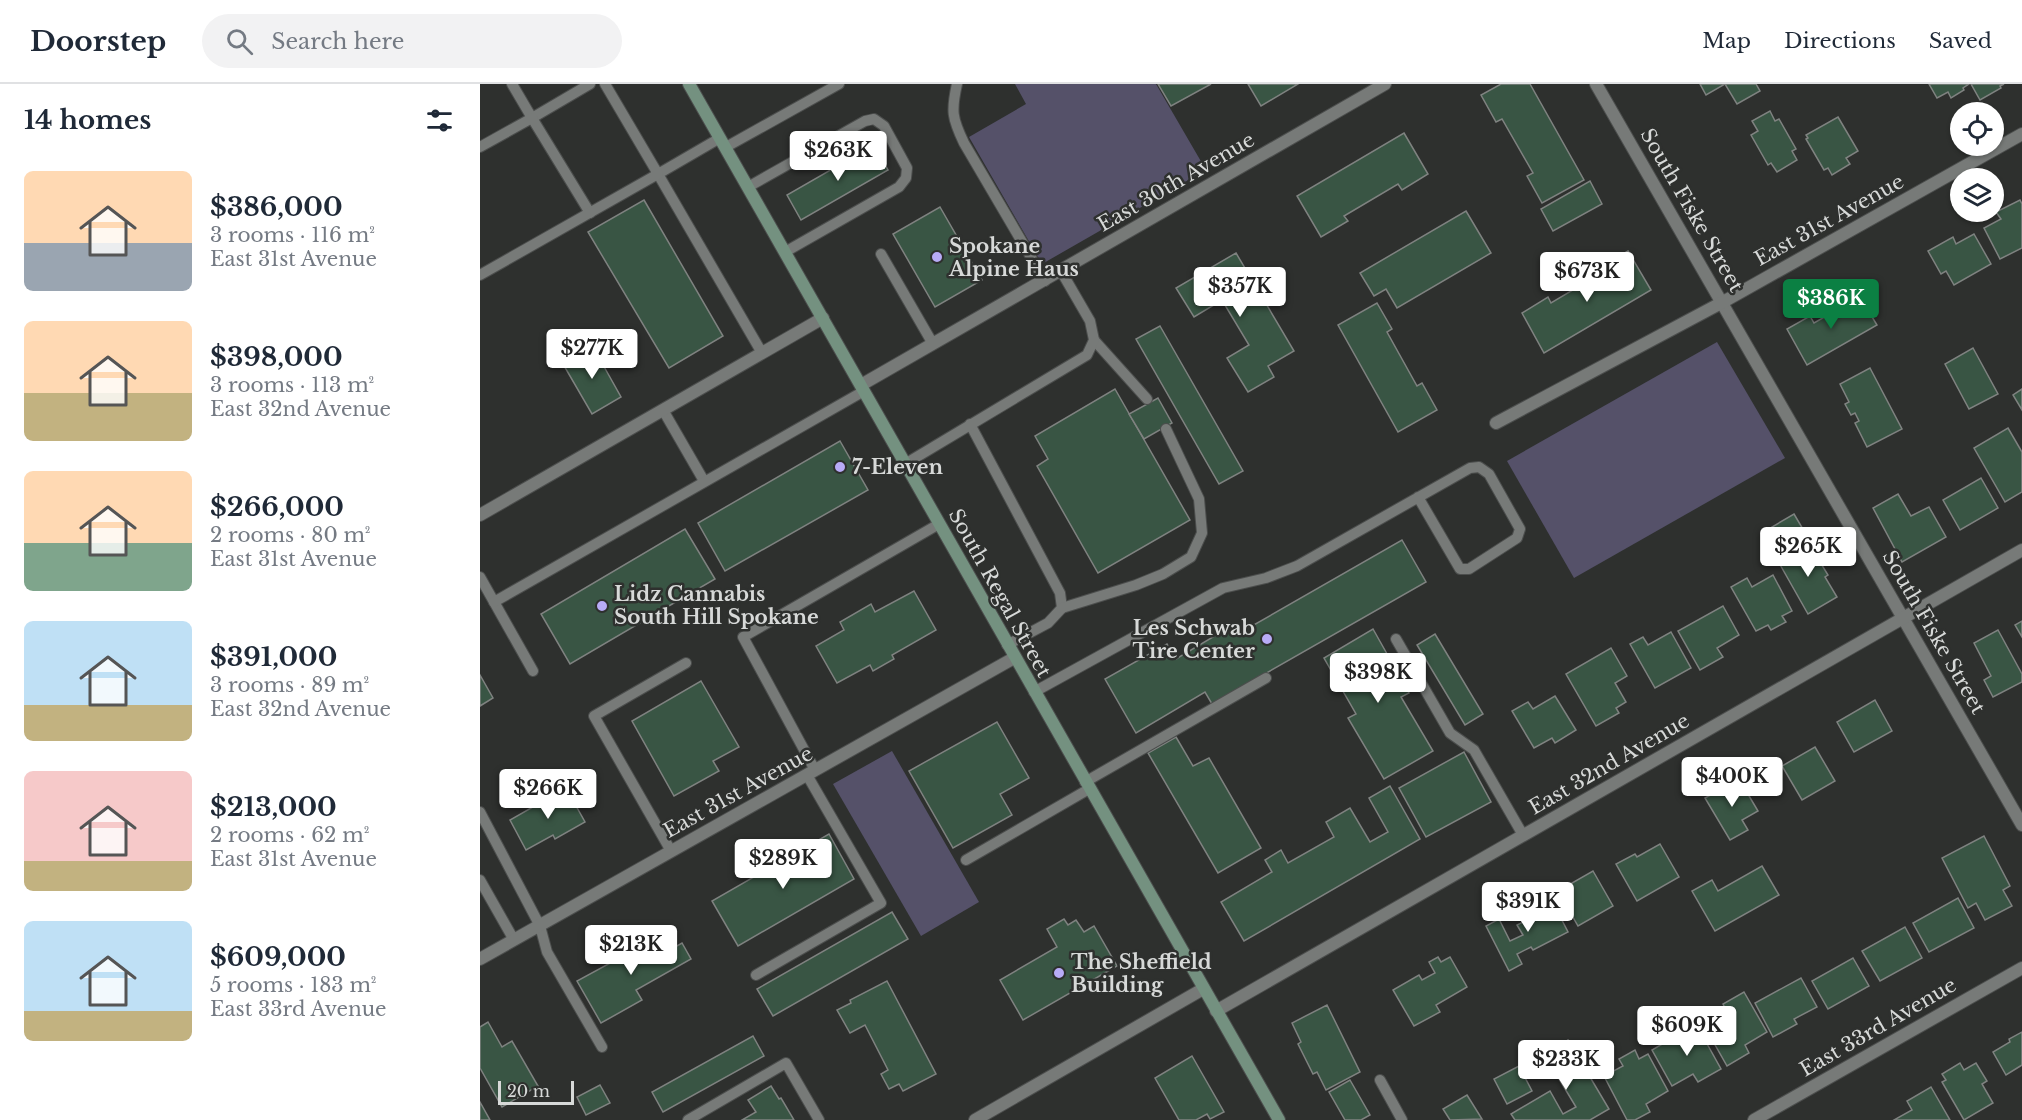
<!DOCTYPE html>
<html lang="en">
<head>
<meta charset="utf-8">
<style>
  :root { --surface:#fff; --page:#f2f2f3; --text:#1f2937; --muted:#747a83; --line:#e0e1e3; --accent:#0b8043 }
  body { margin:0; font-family:"Libre Baskerville",serif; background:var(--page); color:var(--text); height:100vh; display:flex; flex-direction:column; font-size:22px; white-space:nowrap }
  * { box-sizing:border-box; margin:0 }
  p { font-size:20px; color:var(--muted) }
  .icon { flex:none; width:33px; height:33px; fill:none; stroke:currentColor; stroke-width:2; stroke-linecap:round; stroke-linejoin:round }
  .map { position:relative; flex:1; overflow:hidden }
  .sheet { display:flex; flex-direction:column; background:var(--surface); width:480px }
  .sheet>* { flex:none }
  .fabs { position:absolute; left:1470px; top:18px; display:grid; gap:12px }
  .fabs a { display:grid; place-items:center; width:54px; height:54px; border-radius:50%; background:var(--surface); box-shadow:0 2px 4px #0004; font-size:30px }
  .scale { position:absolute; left:18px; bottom:15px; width:76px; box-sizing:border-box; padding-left:6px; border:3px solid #d7d9d8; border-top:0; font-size:16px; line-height:21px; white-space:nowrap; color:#d7d9d8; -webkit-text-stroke:4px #2e302e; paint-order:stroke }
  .price { position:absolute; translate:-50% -51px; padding:0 14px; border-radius:6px; background:#fff; color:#222; font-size:20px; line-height:39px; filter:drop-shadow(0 2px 3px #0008) }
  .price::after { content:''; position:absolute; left:50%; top:36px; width:18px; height:14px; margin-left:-9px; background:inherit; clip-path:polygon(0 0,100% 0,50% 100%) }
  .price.selected { background:var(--accent); color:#fff }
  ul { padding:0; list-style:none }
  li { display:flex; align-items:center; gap:18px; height:150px; padding:0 24px }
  li span { display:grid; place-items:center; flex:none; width:168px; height:120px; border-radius:9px; color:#555 }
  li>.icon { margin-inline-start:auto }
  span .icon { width:72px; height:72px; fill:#fffc; stroke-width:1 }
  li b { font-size:26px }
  h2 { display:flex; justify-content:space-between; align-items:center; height:72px; padding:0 24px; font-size:26px }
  header { display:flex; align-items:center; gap:36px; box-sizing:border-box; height:84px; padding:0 30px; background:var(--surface); border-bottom:2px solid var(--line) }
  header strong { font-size:28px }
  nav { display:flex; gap:33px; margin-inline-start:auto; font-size:21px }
  .search { width:420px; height:54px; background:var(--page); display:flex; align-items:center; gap:15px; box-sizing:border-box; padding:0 21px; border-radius:33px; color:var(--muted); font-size:22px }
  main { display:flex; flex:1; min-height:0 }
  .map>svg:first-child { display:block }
</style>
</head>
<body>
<header>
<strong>Doorstep</strong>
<div class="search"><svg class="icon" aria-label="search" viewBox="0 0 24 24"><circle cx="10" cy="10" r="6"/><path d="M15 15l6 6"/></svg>Search here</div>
<nav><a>Map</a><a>Directions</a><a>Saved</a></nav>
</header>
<main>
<section class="sheet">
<h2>14 homes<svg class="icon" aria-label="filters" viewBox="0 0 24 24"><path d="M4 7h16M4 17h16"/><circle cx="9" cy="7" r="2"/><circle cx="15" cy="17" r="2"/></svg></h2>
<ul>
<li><span style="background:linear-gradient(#ffd9b3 60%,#9aa5b1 0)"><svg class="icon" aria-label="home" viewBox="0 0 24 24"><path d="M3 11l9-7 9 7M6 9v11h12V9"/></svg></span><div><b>$386,000</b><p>3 rooms · 116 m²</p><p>East 31st Avenue</p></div></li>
<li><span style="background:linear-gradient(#ffd9b3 60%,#c2b280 0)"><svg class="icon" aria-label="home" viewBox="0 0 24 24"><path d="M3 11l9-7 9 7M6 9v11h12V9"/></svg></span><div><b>$398,000</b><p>3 rooms · 113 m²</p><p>East 32nd Avenue</p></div></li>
<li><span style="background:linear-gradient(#ffd9b3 60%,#7fa58c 0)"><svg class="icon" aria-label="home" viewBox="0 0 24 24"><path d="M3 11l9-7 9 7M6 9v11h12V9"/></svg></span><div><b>$266,000</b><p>2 rooms · 80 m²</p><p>East 31st Avenue</p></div></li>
<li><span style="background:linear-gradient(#bfe0f5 70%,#c2b280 0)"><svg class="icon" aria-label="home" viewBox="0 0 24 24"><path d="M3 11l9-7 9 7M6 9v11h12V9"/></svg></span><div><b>$391,000</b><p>3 rooms · 89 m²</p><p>East 32nd Avenue</p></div></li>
<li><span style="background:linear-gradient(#f6c9c9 75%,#c2b280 0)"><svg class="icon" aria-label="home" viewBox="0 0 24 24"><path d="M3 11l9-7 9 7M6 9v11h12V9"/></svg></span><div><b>$213,000</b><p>2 rooms · 62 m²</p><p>East 31st Avenue</p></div></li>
<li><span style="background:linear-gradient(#bfe0f5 75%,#c2b280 0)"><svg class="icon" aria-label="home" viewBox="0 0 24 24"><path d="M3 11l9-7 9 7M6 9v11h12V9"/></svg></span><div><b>$609,000</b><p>5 rooms · 183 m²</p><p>East 33rd Avenue</p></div></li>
</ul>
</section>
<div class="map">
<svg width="1542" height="1036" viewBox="0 0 1542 1036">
  <rect width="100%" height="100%" fill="#2e302e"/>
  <g fill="#555169">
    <path d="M535,0H676L726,86L562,180L489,53L546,20Z"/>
    <path d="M1237,258L1305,374L1094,494L1027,377Z"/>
    <path d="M412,667L499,818L441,852L353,700Z"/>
  </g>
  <g fill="#395544" stroke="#7f8280" stroke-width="1.5">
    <path d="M678,0H731L691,22Z"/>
    <path d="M768,0H818L781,22Z"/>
    <path d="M1021,0H1050L1104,96L1062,119L1047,92L1053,89L1022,35L1016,38L1001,11Z"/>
    <path d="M1220,0H1245L1226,11Z"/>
    <path d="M1245,0H1276L1280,7L1257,20Z"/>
    <path d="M1449,0H1489L1483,4L1484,6L1471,14L1468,8L1457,14Z"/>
    <path d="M1491,0H1524L1520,2L1521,4L1500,16Z"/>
    <path d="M1290,27L1295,37L1299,35L1316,65L1312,67L1317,76L1297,88L1291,79L1288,81L1271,51L1278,47L1272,37Z"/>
    <path d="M1358,33L1378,67L1366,74L1370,80L1352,91L1348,84L1344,86L1326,55L1328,54L1326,51Z"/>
    <path d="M924,49L948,90L922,106L918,100L864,132L868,137L841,153L817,112Z"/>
    <path d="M394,61L408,86L321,136L307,111Z"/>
    <path d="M1110,97L1122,120L1073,147L1061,125Z"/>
    <path d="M164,116L243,252L189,284L108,148Z"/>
    <path d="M1540,116L1542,120V164L1520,175L1504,144L1521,135L1516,128Z"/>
    <path d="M460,123L502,196L455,223L413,150Z"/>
    <path d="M986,127L1011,169L917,224L906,205L894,212L880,189Z"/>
    <path d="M1494,150L1511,180L1474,201L1466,187L1461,190L1448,167L1473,153L1476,160Z"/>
    <path d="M1148,167L1171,206L1064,269L1042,229L1068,213L1071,219L1125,187L1122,182Z"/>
    <path d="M756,169L814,267L788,282L794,293L768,308L747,274L769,261L742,216L714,233L696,204Z"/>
    <path d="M1380,213L1397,241L1327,281L1307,245L1330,232L1334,239Z"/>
    <path d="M897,219L912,245L907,248L937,302L942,299L957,326L918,348L858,241Z"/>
    <path d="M680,242L763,387L739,400L656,255Z"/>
    <path d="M113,263L141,313L112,330L83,280Z"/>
    <path d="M1493,264L1518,310L1489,325L1465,280Z"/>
    <path d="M1390,284L1422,345L1387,363L1375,339L1379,337L1375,329L1371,331L1365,320L1369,318L1360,300Z"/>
    <path d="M635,305L710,436L618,489L557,382L568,375L555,352Z"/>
    <path d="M1542,305V326L1533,311Z"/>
    <path d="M678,314L692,339L664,355L649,330Z"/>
    <path d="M1528,344L1542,368V408L1525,418L1494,364Z"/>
    <path d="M360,357L388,406L245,487L218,439Z"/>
    <path d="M1501,394L1518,424L1480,446L1463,416Z"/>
    <path d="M1418,410L1431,432L1449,423L1466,453L1422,478L1393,424Z"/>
    <path d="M1314,430L1327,452L1305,466L1292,443Z"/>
    <path d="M205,445L235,495L90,580L61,530Z"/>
    <path d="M922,456L946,498L732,620L725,608L656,649L625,595L687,560L696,575L753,541L758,550Z"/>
    <path d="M1329,460L1348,491L1345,493L1357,513L1328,530L1298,477Z"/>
    <path d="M1293,491L1312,527L1302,532L1306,538L1291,546L1288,541L1276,547L1251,503L1267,494L1272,503Z"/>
    <path d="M434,507L456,546L412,571L414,575L393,587L390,581L357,599L336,562L364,546L360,538L391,520L395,528Z"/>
    <path d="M1243,522L1259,551L1237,564L1243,573L1220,586L1198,547Z"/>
    <path d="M1542,537V553L1535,541Z"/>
    <path d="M893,545L929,609L921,613L953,667L904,695L868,634L876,630L844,574Z"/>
    <path d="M1518,546L1542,590V598L1513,613L1504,596L1511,592L1494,559Z"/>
    <path d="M1191,548L1211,584L1175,604L1150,560L1163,553L1168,561Z"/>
    <path d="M955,550L1003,630L985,641L937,561Z"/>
    <path d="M1131,564L1147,592L1135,599L1146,618L1136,624L1139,629L1116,642L1086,590Z"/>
    <path d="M0,591L13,614L0,622Z"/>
    <path d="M221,597L259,663L233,677L239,687L194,712L152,637Z"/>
    <path d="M1075,612L1096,646L1075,659L1072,654L1054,664L1032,627L1048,618L1053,625Z"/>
    <path d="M1395,616L1412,647L1374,668L1357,638Z"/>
    <path d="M517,638L549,694L520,710L532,731L473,764L429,687Z"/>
    <path d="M696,653L713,682L729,674L781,764L738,789L668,669Z"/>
    <path d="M1335,663L1355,697L1322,716L1302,682Z"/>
    <path d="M984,668L1011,718L946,753L919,704Z"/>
    <path d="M1259,695L1278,727L1262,736L1268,746L1250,756L1225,714Z"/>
    <path d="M910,702L940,755L764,857L741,818L792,788L785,776L801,766L808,779L854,753L846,738L870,724L890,758L908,748L889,714Z"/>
    <path d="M86,704L105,738L75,755L73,751L46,766L30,736Z"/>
    <path d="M349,750L374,795L258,862L232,817Z"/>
    <path d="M1504,752L1530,802L1523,806L1532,822L1505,836L1496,819L1488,824L1462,774Z"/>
    <path d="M1180,760L1199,793L1157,817L1136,780L1155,770L1157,773Z"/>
    <path d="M1282,782L1299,811L1235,847L1212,807L1232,796L1238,807Z"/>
    <path d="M1113,787L1133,822L1098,842L1078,807Z"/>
    <path d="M1478,814L1494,844L1449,868L1433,839Z"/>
    <path d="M1071,815L1088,848L1053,866L1051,863L1037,870L1042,880L1029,887L1006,842L1019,835L1030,857L1043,851L1037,841L1049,835L1046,828Z"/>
    <path d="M412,828L428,855L293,932L277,905Z"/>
    <path d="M584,835L588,841L596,836L604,848L614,842L637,882L543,936L520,896L577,863L567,845Z"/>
    <path d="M1425,843L1442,874L1400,897L1382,867Z"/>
    <path d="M189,847L197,862L202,859L211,875L156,906L162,916L121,939L97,897Z"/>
    <path d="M958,873L961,878L970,873L987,903L956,921L960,928L934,942L913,906L939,891L942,896L955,889L949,878Z"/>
    <path d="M1373,874L1389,902L1348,925L1332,897Z"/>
    <path d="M1321,894L1337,923L1314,935L1317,940L1293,953L1275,919Z"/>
    <path d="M407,897L456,990L423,1007L419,1000L409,1005L401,990L408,986L385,941L370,949L357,926L371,919L370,916Z"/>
    <path d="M1264,908L1287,948L1265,961L1269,969L1247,982L1225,943L1248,930L1243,920Z"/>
    <path d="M847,921L880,988L846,1006L837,988L833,990L818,960L821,958L812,939Z"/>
    <path d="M8,938L22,963L32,957L58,1002L22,1023L0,984V943Z"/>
    <path d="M1216,940L1241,985L1218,998L1213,990L1192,1002L1172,966Z"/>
    <path d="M1542,948V981L1526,991L1513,968L1530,958L1529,955Z"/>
    <path d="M273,952L284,972L183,1028L172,1008Z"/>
    <path d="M1088,956L1129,1025L1110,1036H1035L1031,1030L1070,1007L1083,1030L1096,1023L1064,970Z"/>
    <path d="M1155,966L1159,975L1168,970L1188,1007L1166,1020L1170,1028L1155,1036H1147L1124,992L1143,982L1139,975Z"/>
    <path d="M712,972L744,1028L730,1035L727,1030L716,1036H699L675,994Z"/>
    <path d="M1480,979L1484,986L1496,979L1507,997L1502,1000L1513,1019L1484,1036L1462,998L1466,996L1462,990Z"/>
    <path d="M1039,982L1052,1007L1027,1020L1014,995Z"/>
    <path d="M870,996L890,1031L881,1036H865L849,1008Z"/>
    <path d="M120,1001L130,1019L106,1031L97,1013Z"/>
    <path d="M291,1002L299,1015L301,1014L314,1036H262L276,1028L268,1016Z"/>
    <path d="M1451,1003L1470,1036H1414L1432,1026L1427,1017Z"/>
    <path d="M987,1011L1002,1035L970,1036L963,1025Z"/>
    <path d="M0,1018L10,1036H0Z"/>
  </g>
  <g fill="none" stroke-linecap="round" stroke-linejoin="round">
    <defs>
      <g id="lane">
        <path d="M32,0L52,34L110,0"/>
        <path d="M477,0C471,27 472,34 484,59L565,197"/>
        <path d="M240,54L178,90L282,269"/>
        <path d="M0,63L52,34L110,129"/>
        <path d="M246,63L359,0"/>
        <path d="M268,103L385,37L394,35L404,42L427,84L426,94L419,103L305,168"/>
        <path d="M401,170L453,260"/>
        <path d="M0,191L178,90L125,0"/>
        <path d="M614,256L667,315"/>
        <path d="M183,326L224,397"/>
        <path d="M490,340L580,509L582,524L568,539L527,561"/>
        <path d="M425,380L607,271L614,256L610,237L581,187"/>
        <path d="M0,493L53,587"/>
        <path d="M14,518L384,307"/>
        <path d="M582,524L656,501L683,490L711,473L722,449L719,415L686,345"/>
        <path d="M916,555L970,649L994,666L1043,751"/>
        <path d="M554,608L743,504L786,494L817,482L990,384L999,383L1009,390L1040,445L1037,454L989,485H980L938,413"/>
        <path d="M335,686L263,553L459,440"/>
        <path d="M605,698L786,594"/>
        <path d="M0,728L60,842L67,868L122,963"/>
        <path d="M191,767L114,632L206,579"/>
        <path d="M486,776L609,705"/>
        <path d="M0,796L34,856"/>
        <path d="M276,891L401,819L327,691"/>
        <path d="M900,996L922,1036"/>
        <path d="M208,1036L306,979L339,1036"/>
      </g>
      <g id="street">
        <path d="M1116,0L1542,741"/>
        <path d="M381,301L905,0"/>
        <path d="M1016,339L1243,218L1542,50"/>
        <path d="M0,431L343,234"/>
        <path d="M0,875L534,574"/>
        <path d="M736,927L1542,466"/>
        <path d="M495,1036L723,905"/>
        <path d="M1274,1036L1542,884"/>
      </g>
      <path id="secondary" d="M209,0L799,1036"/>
    </defs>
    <use href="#lane" stroke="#4c4e4d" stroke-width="12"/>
    <use href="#street" stroke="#4c4e4d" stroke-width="14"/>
    <use href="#secondary" stroke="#4c4e4d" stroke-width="14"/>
    <use href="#lane" stroke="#777a78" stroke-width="10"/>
    <use href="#street" stroke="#777a78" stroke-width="12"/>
    <use href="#secondary" stroke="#749180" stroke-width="12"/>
  </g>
  <g fill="#b8abf7" stroke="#2e302e" stroke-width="2">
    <circle cx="457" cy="173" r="6"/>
    <circle cx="360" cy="383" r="6"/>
    <circle cx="122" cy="522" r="6"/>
    <circle cx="787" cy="555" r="6"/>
    <circle cx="579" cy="889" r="6"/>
  </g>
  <g text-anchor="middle" stroke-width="5" stroke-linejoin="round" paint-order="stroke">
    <g font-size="20" fill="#d7d9d8" stroke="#2e302e">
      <text transform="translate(696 98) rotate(-30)" y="7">East 30th Avenue</text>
      <text transform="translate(1212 126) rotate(60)" y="7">South Fiske Street</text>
      <text transform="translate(1349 136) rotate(-29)" y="7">East 31st Avenue</text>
      <text transform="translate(520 509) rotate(61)" y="7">South Regal Street</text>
      <text transform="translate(1454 548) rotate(60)" y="7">South Fiske Street</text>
      <text transform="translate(1129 680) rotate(-30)" y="7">East 32nd Avenue</text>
      <text transform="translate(258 708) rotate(-29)" y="7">East 31st Avenue</text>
      <text transform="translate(1398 943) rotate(-30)" y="7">East 33rd Avenue</text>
    </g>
    <g font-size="20" font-weight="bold" fill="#d7d9d8" stroke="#2e302e" text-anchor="start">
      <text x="469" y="169">Spokane<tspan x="469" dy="23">Alpine Haus</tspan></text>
      <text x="372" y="390">7-Eleven</text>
      <text x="134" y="517">Lidz Cannabis<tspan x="134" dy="23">South Hill Spokane</tspan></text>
      <text x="775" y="551" text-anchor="end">Les Schwab<tspan x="775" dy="23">Tire Center</tspan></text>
      <text x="591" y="885">The Sheffield<tspan x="591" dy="23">Building</tspan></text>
    </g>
  </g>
</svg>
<div class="fabs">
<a><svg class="icon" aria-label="locate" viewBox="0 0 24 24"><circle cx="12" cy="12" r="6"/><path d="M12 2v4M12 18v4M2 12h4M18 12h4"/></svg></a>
<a><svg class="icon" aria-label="layers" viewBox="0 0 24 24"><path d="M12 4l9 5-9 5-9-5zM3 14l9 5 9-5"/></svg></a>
</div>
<div class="scale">20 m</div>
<b class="price" style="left:358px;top:98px">$263K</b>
<b class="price" style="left:1107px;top:219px">$673K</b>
<b class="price" style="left:760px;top:234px">$357K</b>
<b class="price selected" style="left:1351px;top:246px">$386K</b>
<b class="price" style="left:112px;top:296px">$277K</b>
<b class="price" style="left:1328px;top:494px">$265K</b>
<b class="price" style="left:898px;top:620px">$398K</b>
<b class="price" style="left:1252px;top:724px">$400K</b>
<b class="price" style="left:68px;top:736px">$266K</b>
<b class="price" style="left:303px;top:806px">$289K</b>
<b class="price" style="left:1048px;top:849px">$391K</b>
<b class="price" style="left:151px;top:892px">$213K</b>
<b class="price" style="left:1207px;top:973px">$609K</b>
<b class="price" style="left:1086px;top:1007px">$233K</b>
</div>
</main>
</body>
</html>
